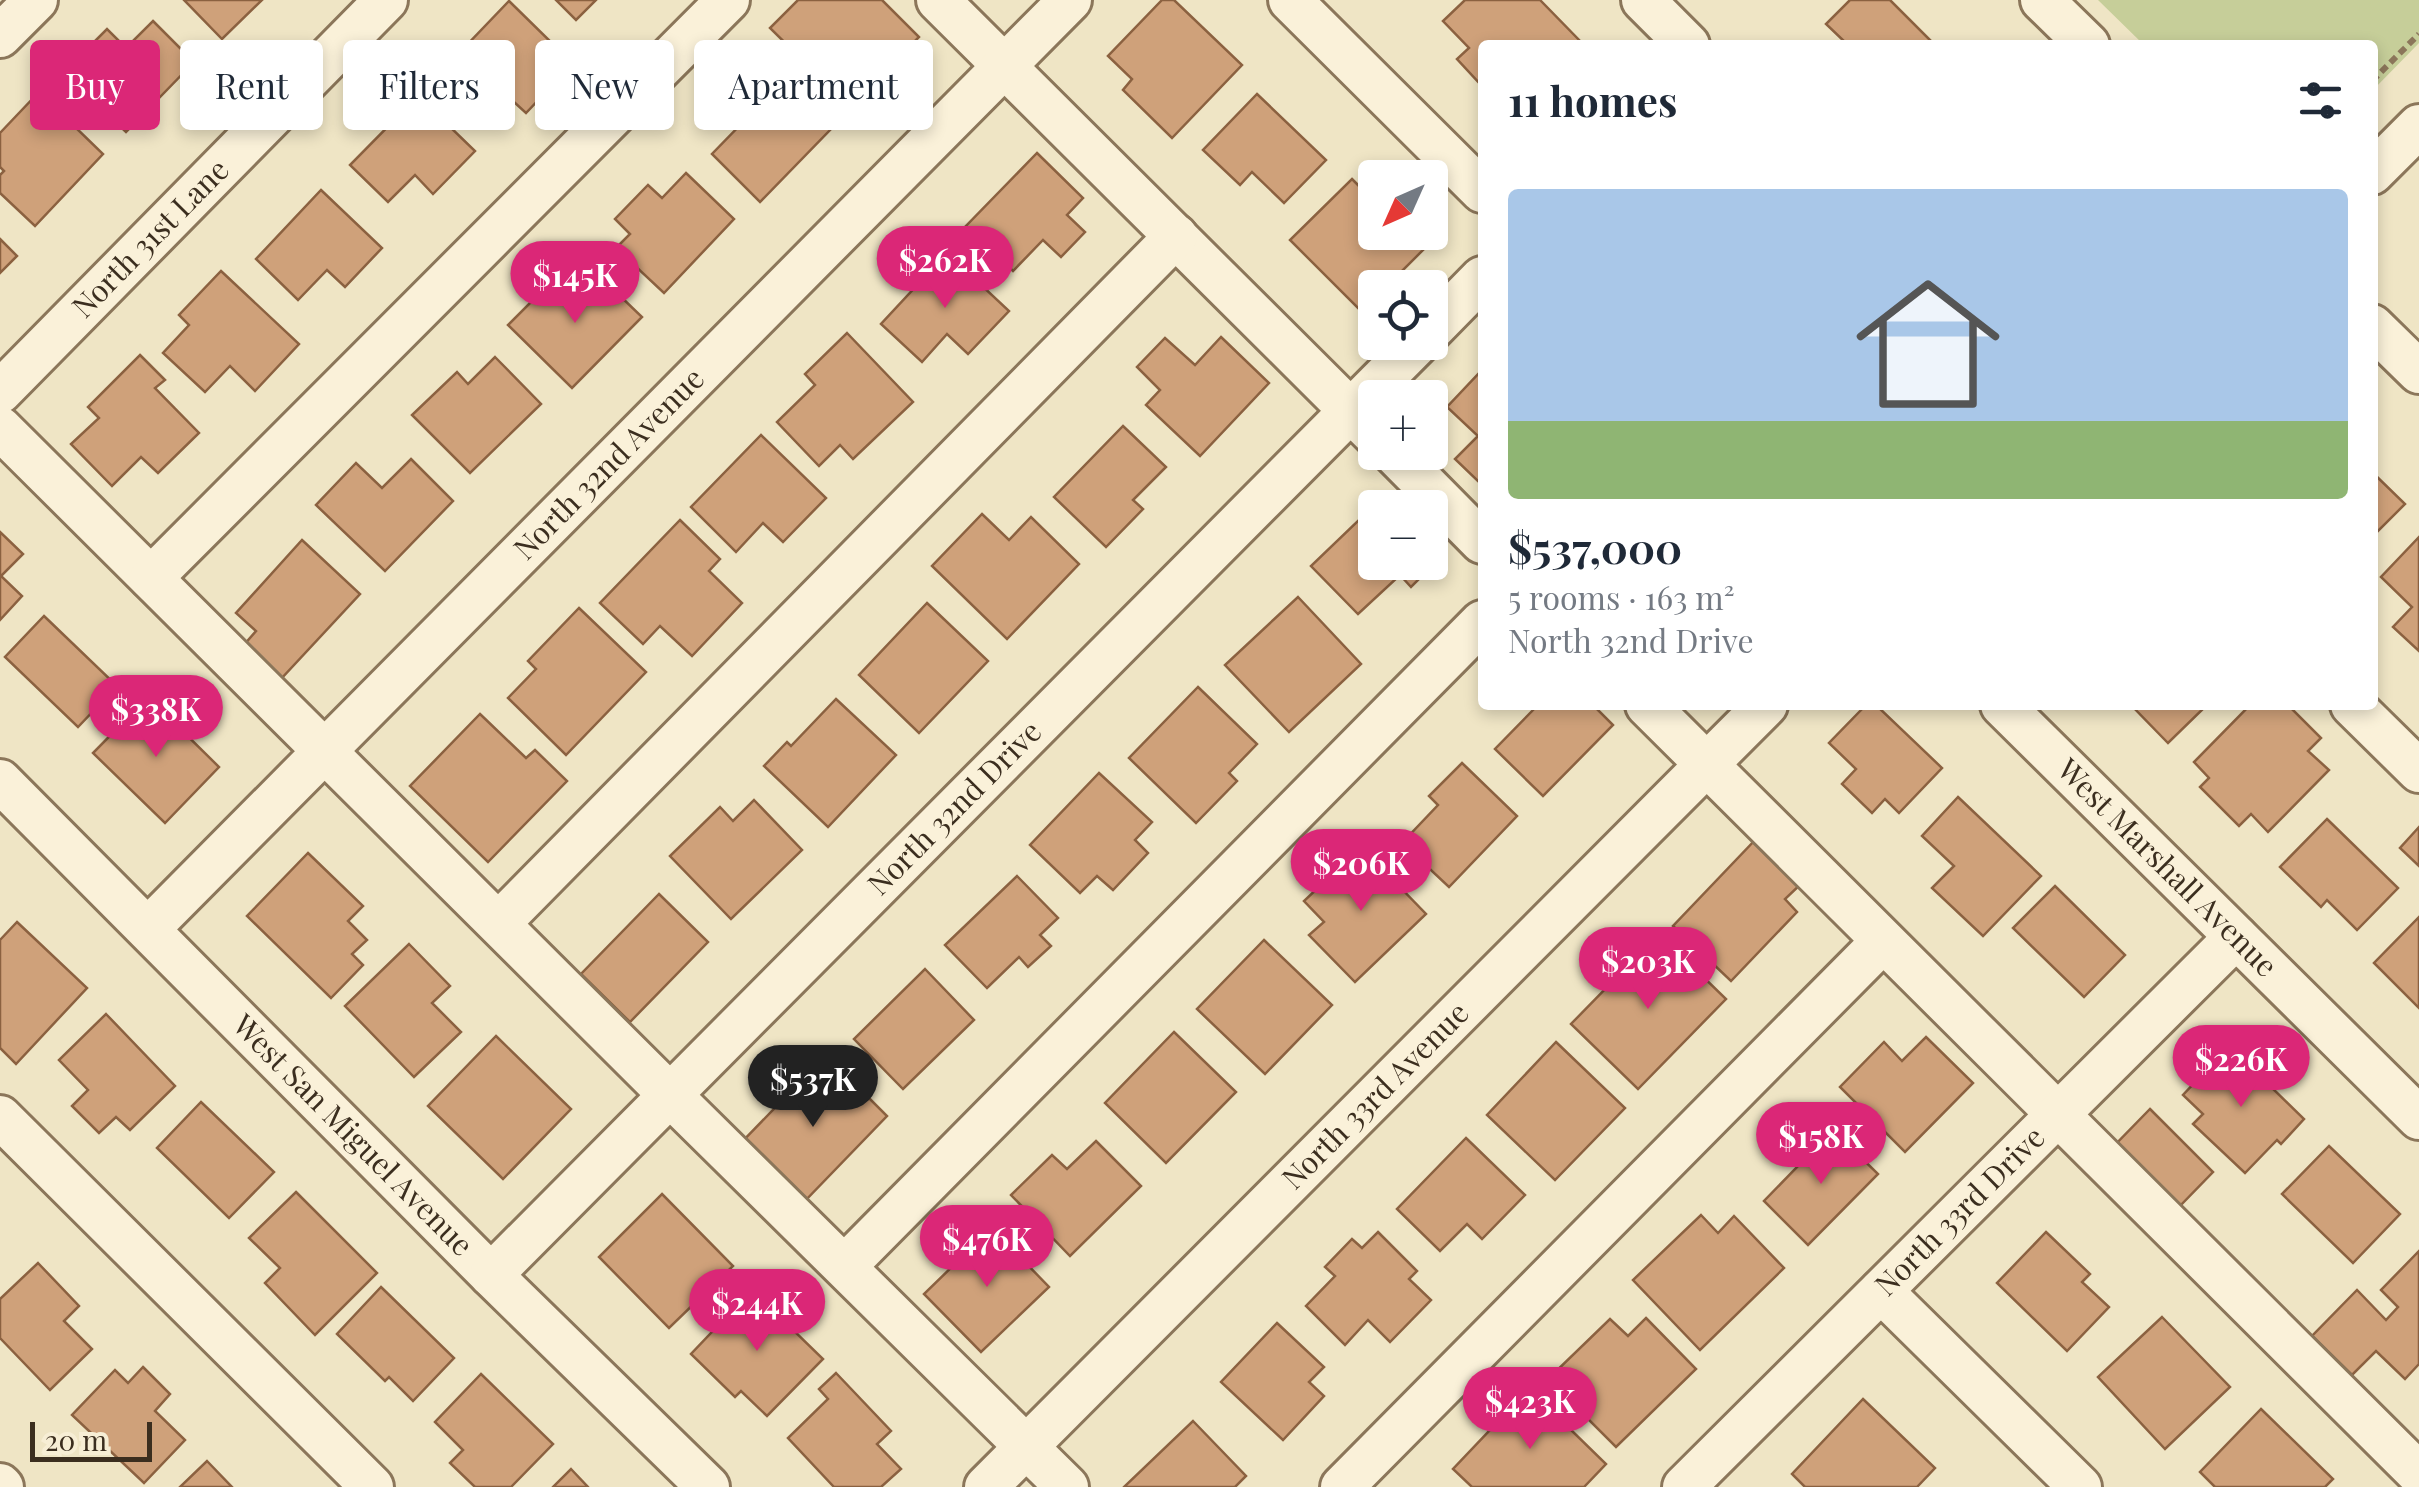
<!DOCTYPE html>
<html lang="en">
<head>
<meta charset="utf-8">
<style>
  :root { --surface:#fff; --page:#f6f6f7; --text:#1f2937; --muted:#747a83; --line:#e0e1e3; --accent:#db2777 }
  body { margin:0; font-family:"Playfair Display",serif; background:var(--page); color:var(--text); height:100vh; display:flex; flex-direction:column; font-size:38px; white-space:nowrap }
  * { box-sizing:border-box; margin:0 }
  p { font-size:32px; color:var(--muted) }
  .icon { flex:none; width:55px; height:55px; fill:none; stroke:currentColor; stroke-width:2; stroke-linecap:round; stroke-linejoin:round }
  .map { position:relative; flex:1; overflow:hidden }
  .drawer { position:absolute; left:1478px; top:40px; width:900px; height:670px; display:flex; flex-direction:column; background:var(--surface); border-radius:10px; box-shadow:0 5px 15px #0003 }
  .drawer>* { flex:none }
  .guide { position:absolute; left:30px; top:40px; width:950px; height:90px; display:flex; gap:20px }
  .needle { width:65px; rotate:225deg }
  .buttons { position:absolute; left:1358px; top:160px; display:grid; gap:20px }
  .buttons a { display:grid; place-items:center; width:90px; height:90px; border-radius:10px; background:var(--surface); box-shadow:0 5px 15px #0003; font-size:50px }
  .scale { position:absolute; left:30px; bottom:25px; width:122px; box-sizing:border-box; padding-left:10px; border:5px solid #3b2e1f; border-top:0; font-size:28px; line-height:35px; white-space:nowrap; color:#3b2e1f; -webkit-text-stroke:8px #f7eed5; paint-order:stroke }
  .price { position:absolute; translate:-50% -85px; padding:0 22px; border-radius:35px; background:var(--accent); color:#fff; font-size:32px; line-height:65px; filter:drop-shadow(0 2px 5px #0008) }
  .price::after { content:''; position:absolute; left:50%; top:60px; width:30px; height:22px; margin-left:-15px; background:inherit; clip-path:polygon(0 0,100% 0,50% 100%) }
  .price.selected { background:#222; color:#fff }
  ul { padding:0; list-style:none }
  li { display:grid; align-content:center; gap:20px; height:530px; padding:0 30px }
  li+li { border-top:2px solid var(--line) }
  li span { display:grid; place-items:center; height:310px; border-radius:10px; color:#555 }
  li>.icon { margin-inline-start:auto }
  span .icon { width:180px; height:180px; fill:#fffc; stroke-width:1 }
  li b { font-size:42px }
  h2 { display:flex; justify-content:space-between; align-items:center; height:120px; padding:0 30px; font-size:42px }
  .chip { padding:0 35px; border-radius:10px; background:var(--surface); box-shadow:0 5px 15px #0003; font-size:35px; line-height:90px }
  .chip.selected { background:var(--accent); color:#fff }
  .map>svg:first-child { display:block }
</style>
</head>
<body>
<div class="map">
<svg width="2419" height="1487" viewBox="0 0 2419 1487">
  <rect width="100%" height="100%" fill="#efe5c5"/>
  <path fill="#c6ce99" d="M2098,0H2419V43L2373,90L2372,45H2144Z"/>
  <g fill="#cfa17a" stroke="#8b6140" stroke-width="2.5">
    <path d="M184,0H262L222,39Z"/>
    <path d="M556,0H596L576,20Z"/>
    <path d="M798,0H882L919,37L850,107L770,28Z"/>
    <path d="M1162,0H1174L1242,65L1172,138L1123,90L1132,79L1108,56Z"/>
    <path d="M1465,0H1540L1582,43L1579,45H1482V86L1457,59L1469,48L1443,21Z"/>
    <path d="M1850,0H1890L1935,45H1848L1826,24Z"/>
    <path d="M509,1L555,46L542,60L560,77L526,113L503,92L484,113L441,72Z"/>
    <path d="M153,21L194,62L126,132L84,92L96,79L77,59L107,29L126,48Z"/>
    <path d="M781,83L830,130L760,202L712,154Z"/>
    <path d="M39,92L103,154L35,226L0,193V175L4,171L0,167V133Z"/>
    <path d="M1257,94L1326,160L1284,203L1252,172L1240,185L1203,150Z"/>
    <path d="M418,96L475,151L433,194L415,175L388,202L350,165Z"/>
    <path d="M1037,153L1083,198L1067,215L1085,232L1061,257L1043,240L1013,271L966,226Z"/>
    <path d="M686,173L734,219L664,293L616,248L630,234L615,219L648,185L662,198Z"/>
    <path d="M1352,179L1375,202V232H1405L1423,250L1385,288H1375V297L1361,311L1290,240Z"/>
    <path d="M321,190L382,248L345,287L327,270L298,300L256,259Z"/>
    <path d="M0,239L17,256L0,273Z"/>
    <path d="M947,253L1009,311L968,354L947,334L922,362L881,324Z"/>
    <path d="M593,270L642,317L572,388L508,325L551,282L567,296Z"/>
    <path d="M221,271L299,344L255,391L230,366L205,392L163,353L189,325L179,315Z"/>
    <path d="M847,333L913,402L853,459L840,445L819,466L777,422L815,385L805,374Z"/>
    <path d="M1221,337L1269,383L1200,456L1146,405L1160,390L1137,367L1165,338L1195,365Z"/>
    <path d="M140,355L165,380L155,388L199,433L158,473L141,457L112,486L71,444L99,418L88,407Z"/>
    <path d="M495,357L541,404L470,473L412,415L457,372L468,384Z"/>
    <path d="M1482,370V482L1481,484L1455,459L1478,436L1447,407Z"/>
    <path d="M1123,426L1166,467L1133,500L1143,509L1106,547L1054,497Z"/>
    <path d="M761,435L826,498L783,542L763,523L736,552L691,507Z"/>
    <path d="M411,459L453,501L385,571L316,505L356,463L382,488Z"/>
    <path d="M2372,472L2405,504L2372,537Z"/>
    <path d="M1384,496L1395,508H1375V562H1416L1426,572L1411,587L1400,575L1358,614L1311,566Z"/>
    <path d="M982,514L1009,540L1031,517L1079,564L1007,639L932,566Z"/>
    <path d="M680,520L720,559L709,571L742,603L692,656L660,626L643,644L600,603Z"/>
    <path d="M0,532L23,554L1,576L22,596L0,620Z"/>
    <path d="M2419,537V651L2393,627L2412,607L2381,577Z"/>
    <path d="M302,540L360,594L280,680L243,646L256,631L236,613Z"/>
    <path d="M1298,597L1361,664L1289,732L1225,665Z"/>
    <path d="M927,603L988,661L919,733L859,675Z"/>
    <path d="M579,608L646,672L566,755L508,698L536,669L528,661Z"/>
    <path d="M44,616L117,686L78,727L5,657Z"/>
    <path d="M1198,687L1257,744L1229,773L1237,781L1196,823L1129,758Z"/>
    <path d="M148,697L219,767L165,823L93,753Z"/>
    <path d="M836,699L896,755L828,827L764,766L787,742L791,746Z"/>
    <path d="M1538,705H1593L1613,725L1543,796L1495,749Z"/>
    <path d="M1866,705H1876L1942,768L1899,813L1885,799L1872,813L1842,784L1856,769L1829,743Z"/>
    <path d="M2131,705H2207L2168,743Z"/>
    <path d="M2250,705H2288L2321,738L2308,751L2329,770L2268,832L2251,814L2239,826L2200,787L2209,778L2194,762Z"/>
    <path d="M480,714L526,758L535,750L567,781L488,862L410,786Z"/>
    <path d="M1462,763L1517,816L1449,887L1402,843L1438,805L1429,796Z"/>
    <path d="M1099,773L1152,822L1135,840L1148,853L1113,890L1097,876L1080,893L1030,845Z"/>
    <path d="M1958,797L2041,876L1983,936L1932,888L1954,866L1922,836Z"/>
    <path d="M754,800L802,850L731,919L670,856L720,807L733,821Z"/>
    <path d="M2327,819L2398,888L2357,930L2327,900L2321,907L2280,867Z"/>
    <path d="M2419,827V866L2400,848Z"/>
    <path d="M1757,838L1803,882L1785,899L1797,912L1731,981L1673,926Z"/>
    <path d="M1361,847L1426,914L1355,982L1309,935L1324,922L1304,901Z"/>
    <path d="M308,853L363,906L348,921L367,940L352,954L363,965L331,998L247,916Z"/>
    <path d="M1017,876L1058,918L1040,935L1051,946L1028,967L1019,957L987,988L945,945Z"/>
    <path d="M2055,886L2125,955L2084,997L2013,928Z"/>
    <path d="M659,894L708,942L630,1022L581,974Z"/>
    <path d="M2419,917V1008L2374,963Z"/>
    <path d="M17,922L87,988L16,1064L0,1048V940Z"/>
    <path d="M1659,934L1726,999L1638,1089L1571,1024Z"/>
    <path d="M1264,940L1332,1005L1265,1074L1197,1009Z"/>
    <path d="M409,944L450,986L432,1003L461,1032L414,1077L345,1006Z"/>
    <path d="M925,969L974,1020L903,1089L854,1039Z"/>
    <path d="M106,1014L175,1086L130,1130L116,1117L99,1133L72,1106L88,1090L59,1060Z"/>
    <path d="M1174,1032L1236,1092L1166,1163L1105,1103Z"/>
    <path d="M496,1036L571,1109L503,1179L428,1106Z"/>
    <path d="M1926,1037L1973,1083L1905,1152L1840,1087L1884,1042L1902,1061Z"/>
    <path d="M1556,1042L1625,1108L1555,1180L1487,1115Z"/>
    <path d="M2229,1046L2304,1119L2281,1144L2277,1140L2245,1173L2193,1124L2203,1114L2183,1095Z"/>
    <path d="M826,1055L887,1116L801,1205L739,1145Z"/>
    <path d="M201,1102L274,1172L229,1218L157,1148Z"/>
    <path d="M2150,1109L2213,1172L2176,1210L2112,1148Z"/>
    <path d="M1833,1130L1878,1174L1808,1245L1764,1201Z"/>
    <path d="M1466,1138L1525,1195L1482,1239L1467,1224L1440,1251L1397,1209Z"/>
    <path d="M1096,1141L1141,1186L1070,1256L1011,1195L1052,1155L1067,1169Z"/>
    <path d="M2329,1146L2400,1214L2353,1263L2282,1194Z"/>
    <path d="M296,1192L377,1273L315,1335L265,1283L280,1268L249,1238Z"/>
    <path d="M662,1194L733,1266L669,1328L599,1257Z"/>
    <path d="M1701,1215L1718,1233L1734,1216L1784,1268L1700,1350L1633,1280Z"/>
    <path d="M992,1228L1049,1287L981,1352L924,1294Z"/>
    <path d="M1378,1232L1417,1271L1409,1279L1431,1300L1390,1342L1368,1320L1345,1345L1306,1306L1335,1276L1325,1267L1352,1239L1362,1248Z"/>
    <path d="M2046,1232L2090,1274L2082,1282L2109,1307L2067,1351L1997,1283Z"/>
    <path d="M2419,1251V1364L2405,1379L2376,1351L2352,1375L2312,1336L2357,1290L2386,1320L2398,1307L2381,1290Z"/>
    <path d="M38,1263L79,1306L64,1321L92,1349L50,1390L0,1338V1299Z"/>
    <path d="M381,1287L454,1358L413,1401L389,1377L385,1381L337,1334Z"/>
    <path d="M752,1290L823,1359L767,1416L741,1391L735,1397L691,1354Z"/>
    <path d="M2162,1317L2230,1387L2165,1449L2098,1377Z"/>
    <path d="M1646,1318L1696,1369L1616,1447L1548,1379L1610,1319L1628,1336Z"/>
    <path d="M1277,1323L1324,1367L1309,1382L1324,1396L1283,1440L1221,1382Z"/>
    <path d="M143,1367L170,1394L155,1411L185,1440L144,1483L72,1415L115,1370L128,1383Z"/>
    <path d="M836,1373L891,1431L877,1444L901,1469L881,1487H834L788,1438L828,1399L819,1389Z"/>
    <path d="M481,1374L553,1444L511,1487H475L450,1463L463,1450L435,1422Z"/>
    <path d="M1529,1389L1606,1464L1584,1487H1472L1453,1469Z"/>
    <path d="M1863,1399L1935,1468L1917,1487H1805L1792,1474Z"/>
    <path d="M2261,1409L2333,1479L2325,1487H2215L2200,1472Z"/>
    <path d="M1193,1421L1246,1476L1235,1487H1124Z"/>
    <path d="M207,1461L232,1487H180Z"/>
    <path d="M571,1469L588,1487H553Z"/>
  </g>
  <g fill="none" stroke-linecap="round" stroke-linejoin="round">
    <defs>
      <g id="minor">
        <path d="M938,0L1375,435"/>
        <path d="M1290,0L1482,191"/>
        <path d="M1643,0L1688,45"/>
        <path d="M2042,0L2088,45"/>
        <path d="M0,36L36,0"/>
        <path d="M2372,173L2419,126"/>
        <path d="M2372,326L2419,372"/>
        <path d="M1430,331L1482,278"/>
        <path id="s1" d="M0,392L386,0"/>
        <path d="M0,428L670,1095L1067,1487"/>
        <path d="M1393,452L1482,542"/>
        <path d="M151,578L728,0"/>
        <path d="M1647,705L2419,1474"/>
        <path id="s2" d="M2002,705L2419,1118"/>
        <path d="M2352,705L2419,771"/>
        <path id="s3" d="M0,781L491,1275L708,1487"/>
        <path d="M499,923L1176,236"/>
        <path id="s4" d="M148,929L1070,0"/>
        <path d="M0,1117L372,1487"/>
        <path d="M845,1266L1482,622"/>
        <path id="s5" d="M491,1275L1419,342"/>
        <path d="M1881,1291L2080,1487"/>
        <path d="M0,1485L2,1487"/>
        <path id="s6" d="M986,1487L1766,705"/>
        <path d="M1342,1487L1883,941"/>
        <path id="s7" d="M1684,1487L2236,937"/>
      </g>
    </defs>
    <use href="#minor" stroke="#8b765a" stroke-width="48"/>
    <path stroke="#8b765a" stroke-width="6" stroke-dasharray="8 5" stroke-linecap="butt" d="M2372,81L2419,34"/>
    <use href="#minor" stroke="#faf1d9" stroke-width="42"/>
  </g>
  <g text-anchor="middle" stroke-width="8" stroke-linejoin="round" paint-order="stroke">
    <g font-size="30" fill="#3b2e1f" stroke="#f7eed5">
      <text dy="10" stroke="none"><textPath href="#s1" startOffset="215">North 31st Lane</textPath></text>
      <text dy="10" stroke="none"><textPath href="#s4" startOffset="655">North 32nd Avenue</textPath></text>
      <text dy="10" stroke="none"><textPath href="#s5" startOffset="658">North 32nd Drive</textPath></text>
      <text dy="10" stroke="none"><textPath href="#s2" startOffset="232">West Marshall Avenue</textPath></text>
      <text dy="10" stroke="none"><textPath href="#s6" startOffset="552">North 33rd Avenue</textPath></text>
      <text dy="10" stroke="none"><textPath href="#s3" startOffset="500">West San Miguel Avenue</textPath></text>
      <text dy="10" stroke="none"><textPath href="#s7" startOffset="390">North 33rd Drive</textPath></text>
    </g>
  </g>
</svg>
<div class="buttons">
<a><svg class="needle" viewBox="-14 -14 28 28"><path d="M0-13l5 13h-10z" fill="#e53935"/><path d="M0 13l5-13h-10z" fill="#747a83"/></svg></a>
<a><svg class="icon" aria-label="locate" viewBox="0 0 24 24"><circle cx="12" cy="12" r="6"/><path d="M12 2v4M12 18v4M2 12h4M18 12h4"/></svg></a>
<a>+</a>
<a>−</a>
</div>
<div class="scale">20 m</div>
<b class="price" style="left:945px;top:311px">$262K</b>
<b class="price" style="left:575px;top:326px">$145K</b>
<b class="price" style="left:156px;top:760px">$338K</b>
<b class="price" style="left:1361px;top:914px">$206K</b>
<b class="price" style="left:1648px;top:1012px">$203K</b>
<b class="price" style="left:2241px;top:1110px">$226K</b>
<b class="price selected" style="left:813px;top:1130px">$537K</b>
<b class="price" style="left:1821px;top:1187px">$158K</b>
<b class="price" style="left:987px;top:1290px">$476K</b>
<b class="price" style="left:757px;top:1354px">$244K</b>
<b class="price" style="left:1530px;top:1452px">$423K</b>
<div class="guide">
<a class="chip selected">Buy</a>
<a class="chip">Rent</a>
<a class="chip">Filters</a>
<a class="chip">New</a>
<a class="chip">Apartment</a>
</div>
<section class="drawer">
<h2>11 homes<svg class="icon" aria-label="filters" viewBox="0 0 24 24"><path d="M4 7h16M4 17h16"/><circle cx="9" cy="7" r="2"/><circle cx="15" cy="17" r="2"/></svg></h2>
<ul>
<li><span style="background:linear-gradient(#a9c7e8 75%,#8fb573 0)"><svg class="icon" aria-label="home" viewBox="0 0 24 24"><path d="M3 11l9-7 9 7M6 9v11h12V9"/></svg></span><div><b>$537,000</b><p>5 rooms · 163 m²</p><p>North 32nd Drive</p></div></li>
</ul>
</section>
</div>
</body>
</html>
